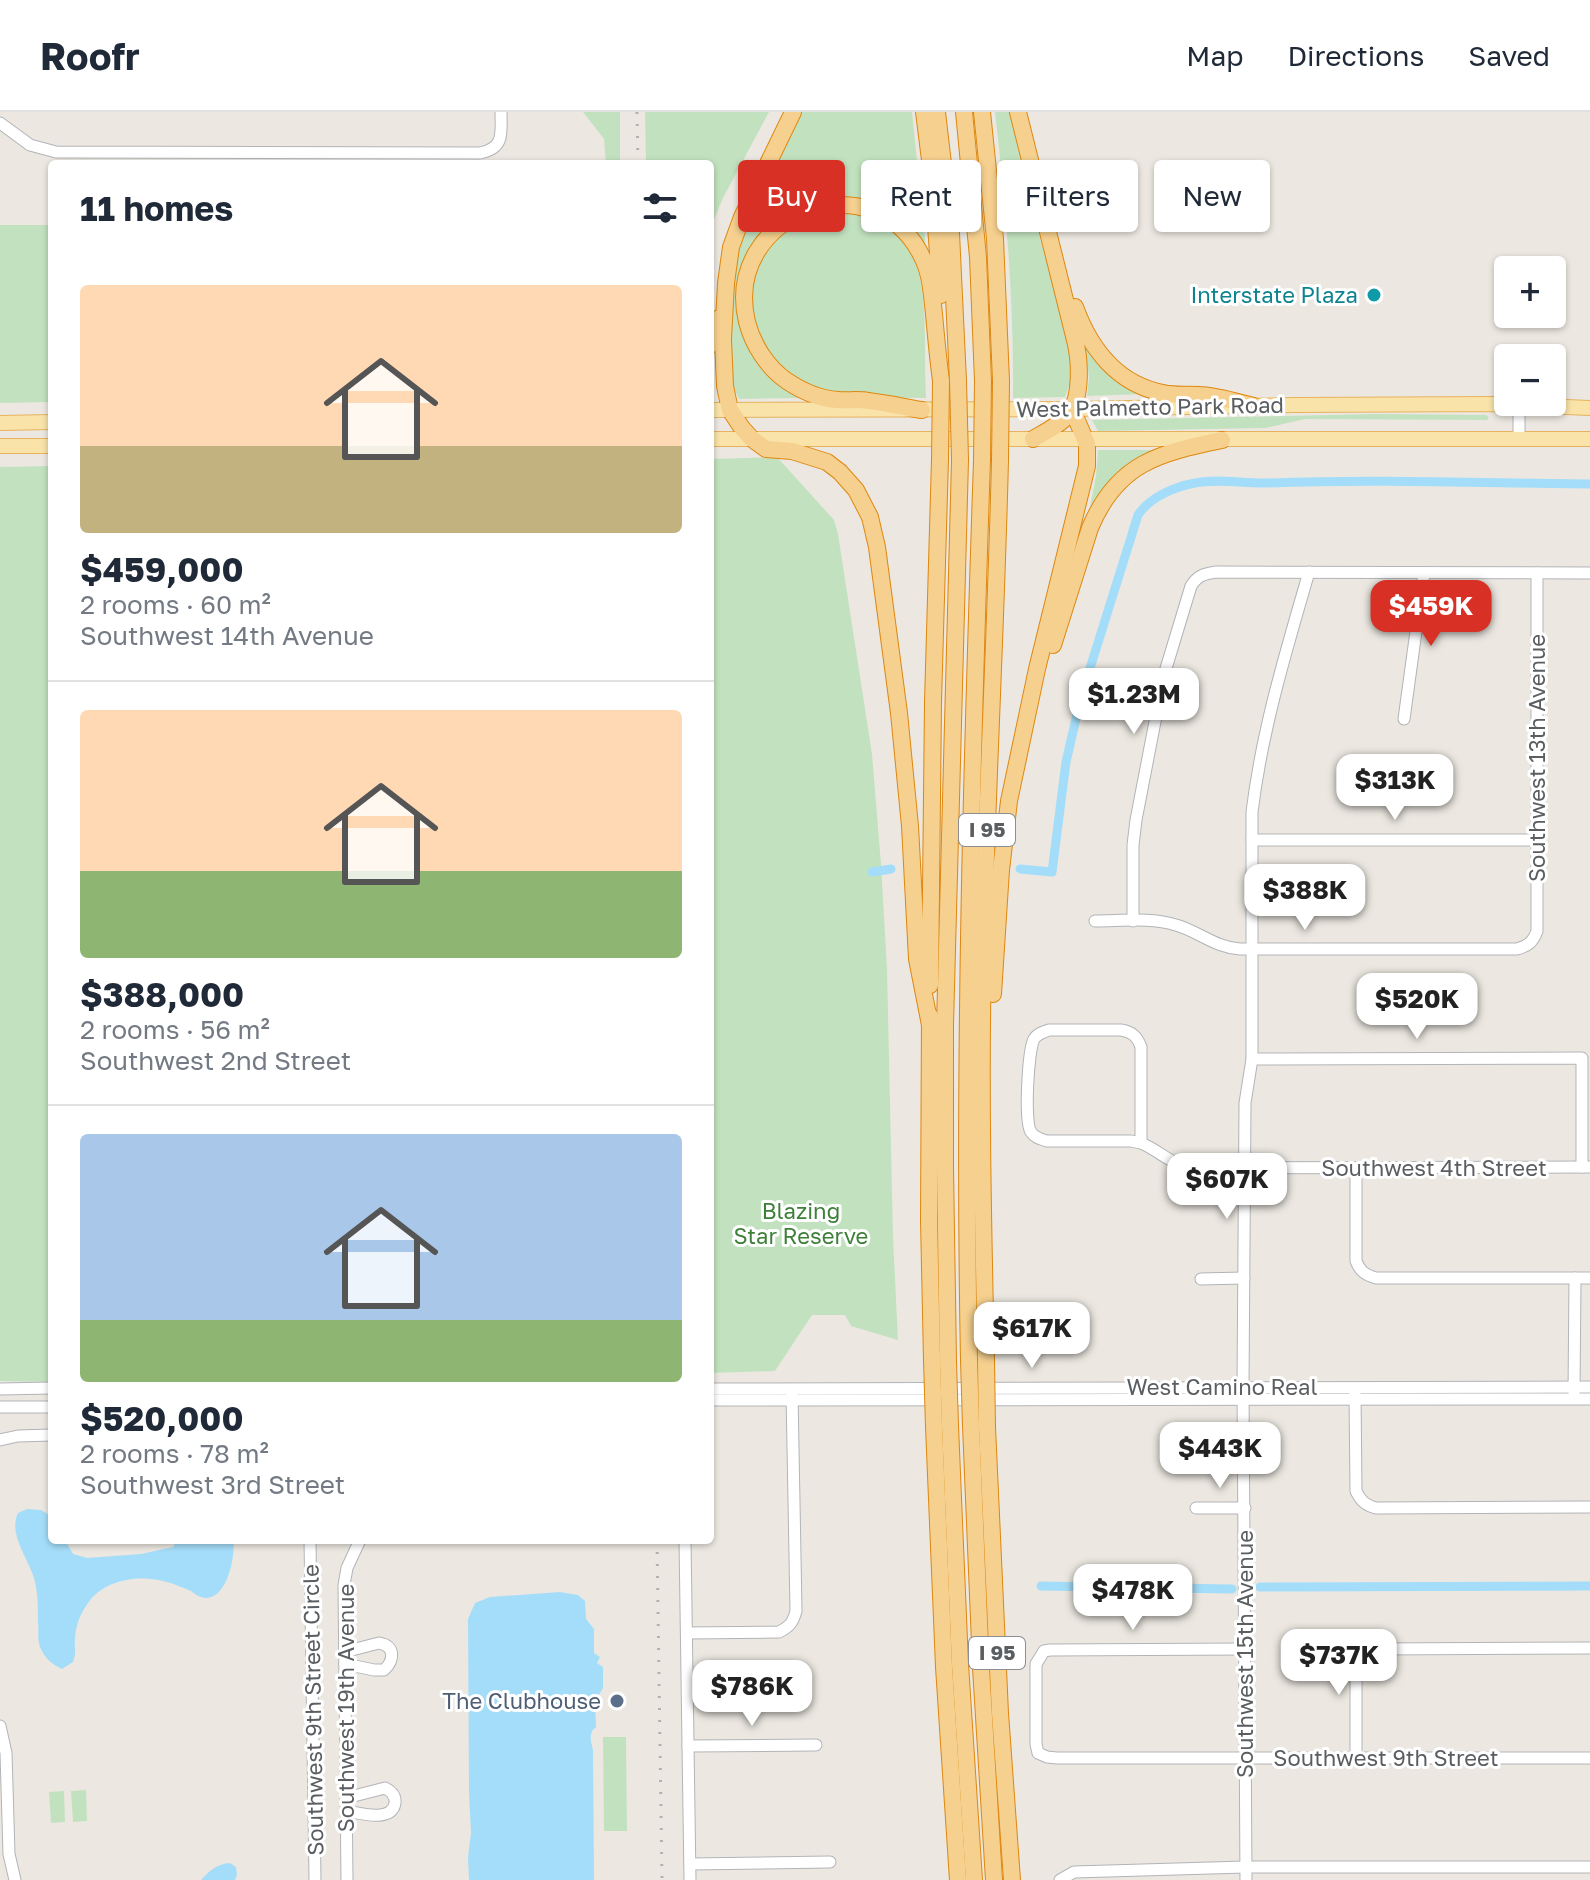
<!DOCTYPE html>
<html lang="en">
<head>
<meta charset="utf-8">
<style>
  :root { --surface:#fff; --page:#f2f2f3; --text:#1f2937; --muted:#747a83; --line:#e0e1e3; --accent:#d93025 }
  body { margin:0; font-family:"Golos Text",sans-serif; background:var(--page); color:var(--text); height:100vh; display:flex; flex-direction:column; font-size:30px; white-space:nowrap }
  * { box-sizing:border-box; margin:0 }
  p { font-size:26px; color:var(--muted) }
  .icon { flex:none; width:44px; height:44px; fill:none; stroke:currentColor; stroke-width:2; stroke-linecap:round; stroke-linejoin:round }
  .map { position:relative; flex:1; overflow:hidden }
  .details { position:absolute; left:48px; top:48px; width:666px; height:1384px; display:flex; flex-direction:column; background:var(--surface); border-radius:8px; box-shadow:0 2px 6px #0004 }
  .details>* { flex:none }
  .guide { position:absolute; left:738px; top:48px; width:732px; height:72px; display:flex; gap:16px }
  .buttons { position:absolute; left:1494px; top:144px; display:grid; gap:16px }
  .buttons a { display:grid; place-items:center; width:72px; height:72px; border-radius:8px; background:var(--surface); box-shadow:0 2px 6px #0004; font-size:40px }
  .price { position:absolute; translate:-50% -68px; padding:0 18px; border-radius:16px; background:#fff; color:#222; font-size:26px; line-height:52px; filter:drop-shadow(0 2px 4px #0008) }
  .price::after { content:''; position:absolute; left:50%; top:48px; width:24px; height:18px; margin-left:-12px; background:inherit; clip-path:polygon(0 0,100% 0,50% 100%) }
  .price.on { background:var(--accent); color:#fff }
  ul { padding:0; list-style:none }
  li { display:grid; align-content:center; gap:16px; height:424px; padding:0 32px }
  li+li { border-top:2px solid var(--line) }
  li span { display:grid; place-items:center; height:248px; border-radius:8px; color:#555 }
  li>.icon { margin-inline-start:auto }
  span .icon { width:144px; height:144px; fill:#fffc; stroke-width:1 }
  li b { font-size:34px }
  h2 { display:flex; justify-content:space-between; align-items:center; height:96px; padding:0 32px; font-size:34px }
  .tag { padding:0 28px; border-radius:8px; background:var(--surface); box-shadow:0 2px 6px #0004; font-size:28px; line-height:72px }
  .tag.on { background:var(--accent); color:#fff }
  header { display:flex; align-items:center; gap:48px; box-sizing:border-box; height:112px; padding:0 40px; background:var(--surface); border-bottom:2px solid var(--line) }
  header strong { font-size:38px }
  nav { display:flex; gap:44px; margin-inline-start:auto; font-size:28px }
  .map>svg:first-child { display:block }
</style>
</head>
<body>
<header>
<strong>Roofr</strong>
<nav><a>Map</a><a>Directions</a><a>Saved</a></nav>
</header>
<div class="map">
<svg width="1590" height="1768" viewBox="0 0 1590 1768">
  <rect width="100%" height="100%" fill="#ece8e1"/>
  <g fill="#c2e2bf">
    <path d="M583,0H620V52H606L604,27Z"/>
    <path d="M645,0H769L723,86L710,117V52H646Z"/>
    <path d="M799,0H912L926,136L921,127L910,116L830,88L757,131L744,214L800,286L739,287L733,275L730,260L731,170L739,127Z"/>
    <path d="M995,0H1014L1040,127L1058,190L1072,254L1071,269L1065,285L1013,286C1014,191 1006,95 995,0Z"/>
    <path d="M825,100C837,100 851,99 862,102C921,122 924,171 925,224C925,245 925,265 926,286L843,285L788,265L757,223L750,181L759,147L785,116Z"/>
    <path d="M0,113H52V290L0,291Z"/>
    <path d="M1085,231L1145,282L1087,284L1089,266Z"/>
    <path d="M1378,302L1486,303L1489,305L1487,308L1305,307L1265,316L1098,319L1092,308Z"/>
    <path d="M1098,338H1157L1115,364L1104,375L1089,401L1096,364Z"/>
    <path d="M777,345L834,408L838,422L872,642L881,752L887,857L893,1125L898,1228L851,1214L845,1203H812L775,1259L710,1261V347Z"/>
    <path d="M52,354V1270L0,1269V355Z"/>
    <path d="M603,1625H626L627,1719H604Z"/>
    <path d="M86,1678L87,1709L73,1710L71,1679Z"/>
    <path d="M64,1679L65,1710L51,1711L49,1680Z"/>
  </g>
  <g fill="#a4ddf9">
    <path d="M27,1397L41,1398L52,1405V1428H65L73,1442L87,1446L141,1442L173,1435L177,1428H233C236,1444 226,1493 201,1485C197,1484 194,1481 191,1479C183,1476 175,1472 167,1470C141,1462 104,1467 88,1491C80,1502 76,1513 75,1526C74,1536 77,1538 73,1550L62,1557C52,1552 45,1547 40,1535C37,1527 39,1519 38,1510C38,1496 38,1480 34,1466C28,1446 8,1422 18,1401Z"/>
    <path d="M560,1480L578,1483L585,1489L586,1507L594,1517V1541L600,1545L597,1551L603,1555V1576L595,1589L596,1615C588,1621 591,1629 593,1638L594,1768H469L468,1745L471,1721L469,1681L468,1507L475,1491L490,1485Z"/>
    <path d="M230,1751L236,1755L237,1763L235,1768H201C210,1758 217,1752 230,1751Z"/>
  </g>
  <g fill="none" stroke-linecap="round" stroke-linejoin="round">
    <g stroke="#a4ddf9" stroke-width="9">
      <path d="M1020,757L1052,760L1066,650L1081,585L1138,403C1150,385 1174,375 1195,371C1218,366 1244,372 1268,371C1375,367 1483,371 1590,372"/>
      <path d="M872,760L891,757"/>
      <path d="M1041,1474L1232,1477"/>
      <path d="M1260,1475L1590,1474"/>
    </g>
    <defs>
      <g id="minor">
        <path d="M0,11L30,33L56,40L480,41C505,36 501,21 501,0"/>
        <path d="M1519,294V327"/>
        <path d="M1404,607L1424,461"/>
        <path d="M1252,728H1537"/>
        <path d="M1095,809C1121,809 1151,805 1176,813C1200,820 1214,835 1240,837H1517C1528,834 1533,830 1537,819V461"/>
        <path d="M1133,809V733L1136,708L1164,563L1191,474C1198,463 1204,462 1216,460L1590,461"/>
        <path d="M1049,918H1121C1132,920 1137,924 1141,935V1031L1131,1029H1047C1041,1027 1035,1026 1031,1020C1024,1011 1028,938 1034,927C1037,922 1043,920 1049,918Z"/>
        <path d="M1252,947L1582,946V1055"/>
        <path d="M1141,1031C1162,1040 1171,1054 1196,1056L1590,1055"/>
        <path d="M1356,1056V1149C1360,1159 1365,1163 1376,1166H1590"/>
        <path d="M1201,1167L1244,1166"/>
        <path d="M0,1277L52,1276"/>
        <path d="M710,1277L1590,1275"/>
        <path d="M1355,1281L1356,1379C1361,1389 1365,1393 1376,1396L1590,1395"/>
        <path d="M1574,1281L1575,1166"/>
        <path d="M710,1288L1590,1287"/>
        <path d="M0,1295H52"/>
        <path d="M0,1328L18,1324L52,1323"/>
        <path d="M1196,1396H1245"/>
        <path d="M310,1428L315,1768"/>
        <path d="M685,1428L690,1768"/>
        <path d="M687,1521L779,1520C789,1515 793,1511 796,1499L792,1281"/>
        <path d="M1245,1537L1050,1538L1044,1539L1036,1552V1632L1038,1641L1047,1645L1057,1646H1590"/>
        <path d="M344,1540L379,1531C396,1534 394,1549 384,1558H374L345,1552"/>
        <path d="M0,1614L6,1641L9,1742L15,1768"/>
        <path d="M688,1634L816,1633"/>
        <path d="M1356,1646V1554C1361,1543 1365,1539 1376,1537L1590,1536"/>
        <path d="M346,1686L385,1676C391,1679 396,1683 395,1691C392,1711 359,1701 346,1699"/>
        <path d="M690,1752L830,1750"/>
        <path d="M347,1768L344,1473L347,1456L360,1428"/>
        <path d="M1060,1768L1074,1760L1245,1755H1590"/>
        <path d="M1246,1768L1243,1275L1245,991L1252,947V700C1262,618 1286,539 1309,460"/>
      </g>
      <g id="major">
        <path d="M710,298L1072,297L1295,293L1494,292L1590,296"/>
        <path d="M0,311L52,310"/>
        <path d="M710,327H1590"/>
        <path d="M0,334H52"/>
      </g>
      <g id="highway">
        <path d="M793,0L742,105L731,135L726,171L723,227L725,274L730,298L742,316L752,327L766,337L792,339L827,350L840,360L856,378L870,405L877,435L899,601L910,714L917,847L930,913"/>
        <path d="M924,0L933,72L941,183"/>
        <path d="M937,0L951,121L958,269"/>
        <path d="M964,0L978,145L983,269"/>
        <path d="M982,0L995,127L1001,269"/>
        <path d="M1018,0L1075,228C1080,248 1082,285 1069,302C1060,313 1045,320 1033,327"/>
        <path d="M1075,195C1090,236 1117,272 1163,281C1175,284 1188,282 1200,283C1218,284 1237,290 1254,294"/>
        <path d="M710,233L717,207"/>
        <path d="M922,298C904,295 886,291 868,289C858,287 848,289 838,288C820,287 802,279 787,269C767,255 753,233 747,210C721,100 878,44 924,149C931,165 932,184 934,202C936,224 938,247 941,269"/>
        <path d="M1053,533L1090,416C1117,351 1159,341 1222,328"/>
        <path d="M930,873L933,590L940,347"/>
        <path d="M993,882L1001,758L1009,689L1037,557L1087,354V332L1072,297"/>
        <path d="M930,904L929,1108L932,1248"/>
        <path d="M969,1248C963,948 972,648 982,348"/>
        <path d="M986,1248C983,1113 980,978 983,843C987,678 996,513 1000,348"/>
        <path d="M948,1249L945,1055V913L960,348"/>
        <path d="M950,1314L960,1552L974,1768"/>
        <path d="M971,1314L981,1556L994,1768"/>
        <path d="M934,1315L944,1555L958,1768"/>
        <path d="M987,1315L1000,1601L1012,1768"/>
      </g>
    </defs>
    <use href="#minor" stroke="#b2b4b8" stroke-width="13"/>
    <use href="#major" stroke="#e7b25e" stroke-width="16"/>
    <use href="#highway" stroke="#de870f" stroke-width="18"/>
    <use href="#minor" stroke="#fff" stroke-width="11"/>
    <use href="#major" stroke="#f9e3a8" stroke-width="14"/>
    <use href="#highway" stroke="#f5d08e" stroke-width="16"/>
    <g stroke="#b0b1b1" stroke-width="3" stroke-dasharray="2 10" stroke-linecap="butt">
      <path d="M637,0L638,52"/>
      <path d="M657,1428L662,1768"/>
    </g>
    <defs>
      <g id="highway-bridge">
        <path d="M958,269L960,348"/>
        <path d="M940,347L941,269"/>
        <path d="M982,348L983,269"/>
        <path d="M1000,348L1001,269"/>
        <path d="M932,1248L934,1315"/>
        <path d="M969,1248L971,1314"/>
        <path d="M986,1248L987,1315"/>
        <path d="M948,1249L950,1314"/>
      </g>
    </defs>
    <use href="#highway-bridge" stroke="#de870f" stroke-width="18" stroke-linecap="butt"/>
    <use href="#highway-bridge" stroke="#f5d08e" stroke-width="16"/>
  </g>
  <circle fill="#0f9aa8" stroke="#fff" stroke-width="3" cx="1374" cy="183" r="8"/>
  <circle fill="#5c6f8a" stroke="#fff" stroke-width="3" cx="617" cy="1589" r="8"/>
  <g text-anchor="middle" stroke-width="6" stroke-linejoin="round" paint-order="stroke">
    <g fill="#fff" stroke="#8c8e90" stroke-width="2">
      <rect x="959" y="702" width="56" height="32" rx="6"/>
      <rect x="969" y="1525" width="56" height="32" rx="6"/>
    </g>
    <g font-size="20" font-weight="bold" fill="#5a5e61">
      <text x="987" y="725">I 95</text>
      <text x="997" y="1548">I 95</text>
    </g>
    <g font-size="22" fill="#0d838f" stroke="#fff" text-anchor="end">
      <text x="1358" y="191">Interstate Plaza</text>
    </g>
    <g font-size="22" fill="#5a5e61" stroke="#fff">
      <text transform="translate(1150 295) rotate(-1)" y="8">West Palmetto Park Road</text>
      <text transform="translate(1537 646) rotate(-90)" y="8">Southwest 13th Avenue</text>
      <text x="1434" y="1064">Southwest 4th Street</text>
      <text x="1222" y="1283">West Camino Real</text>
      <text transform="translate(1245 1542) rotate(-90)" y="8">Southwest 15th Avenue</text>
      <text transform="translate(346 1596) rotate(-90)" y="8">Southwest 19th Avenue</text>
      <text transform="translate(313 1598) rotate(-91)" y="8">Southwest 9th Street Circle</text>
      <text x="1386" y="1654">Southwest 9th Street</text>
    </g>
    <g font-size="22" fill="#3e8039" stroke="#fff">
      <text x="801" y="1107">Blazing<tspan x="801" dy="25">Star Reserve</tspan></text>
    </g>
    <g font-size="22" fill="#4e5e75" stroke="#fff" text-anchor="end">
      <text x="601" y="1597">The Clubhouse</text>
    </g>
  </g>
</svg>
<div class="buttons">
<a>+</a>
<a>−</a>
</div>
<b class="price on" style="left:1431px;top:536px">$459K</b>
<b class="price" style="left:1134px;top:624px">$1.23M</b>
<b class="price" style="left:1395px;top:710px">$313K</b>
<b class="price" style="left:1305px;top:820px">$388K</b>
<b class="price" style="left:1417px;top:929px">$520K</b>
<b class="price" style="left:1227px;top:1109px">$607K</b>
<b class="price" style="left:1032px;top:1258px">$617K</b>
<b class="price" style="left:1220px;top:1378px">$443K</b>
<b class="price" style="left:1133px;top:1520px">$478K</b>
<b class="price" style="left:1339px;top:1585px">$737K</b>
<b class="price" style="left:752px;top:1616px">$786K</b>
<div class="guide">
<a class="tag on">Buy</a>
<a class="tag">Rent</a>
<a class="tag">Filters</a>
<a class="tag">New</a>
</div>
<section class="details">
<h2>11 homes<svg class="icon" aria-label="filters" viewBox="0 0 24 24"><path d="M4 7h16M4 17h16"/><circle cx="9" cy="7" r="2"/><circle cx="15" cy="17" r="2"/></svg></h2>
<ul>
<li><span style="background:linear-gradient(#ffd9b3 65%,#c2b280 0)"><svg class="icon" aria-label="home" viewBox="0 0 24 24"><path d="M3 11l9-7 9 7M6 9v11h12V9"/></svg></span><div><b>$459,000</b><p>2 rooms · 60 m²</p><p>Southwest 14th Avenue</p></div></li>
<li><span style="background:linear-gradient(#ffd9b3 65%,#8fb573 0)"><svg class="icon" aria-label="home" viewBox="0 0 24 24"><path d="M3 11l9-7 9 7M6 9v11h12V9"/></svg></span><div><b>$388,000</b><p>2 rooms · 56 m²</p><p>Southwest 2nd Street</p></div></li>
<li><span style="background:linear-gradient(#a9c7e8 75%,#8fb573 0)"><svg class="icon" aria-label="home" viewBox="0 0 24 24"><path d="M3 11l9-7 9 7M6 9v11h12V9"/></svg></span><div><b>$520,000</b><p>2 rooms · 78 m²</p><p>Southwest 3rd Street</p></div></li>
</ul>
</section>
</div>
</body>
</html>
